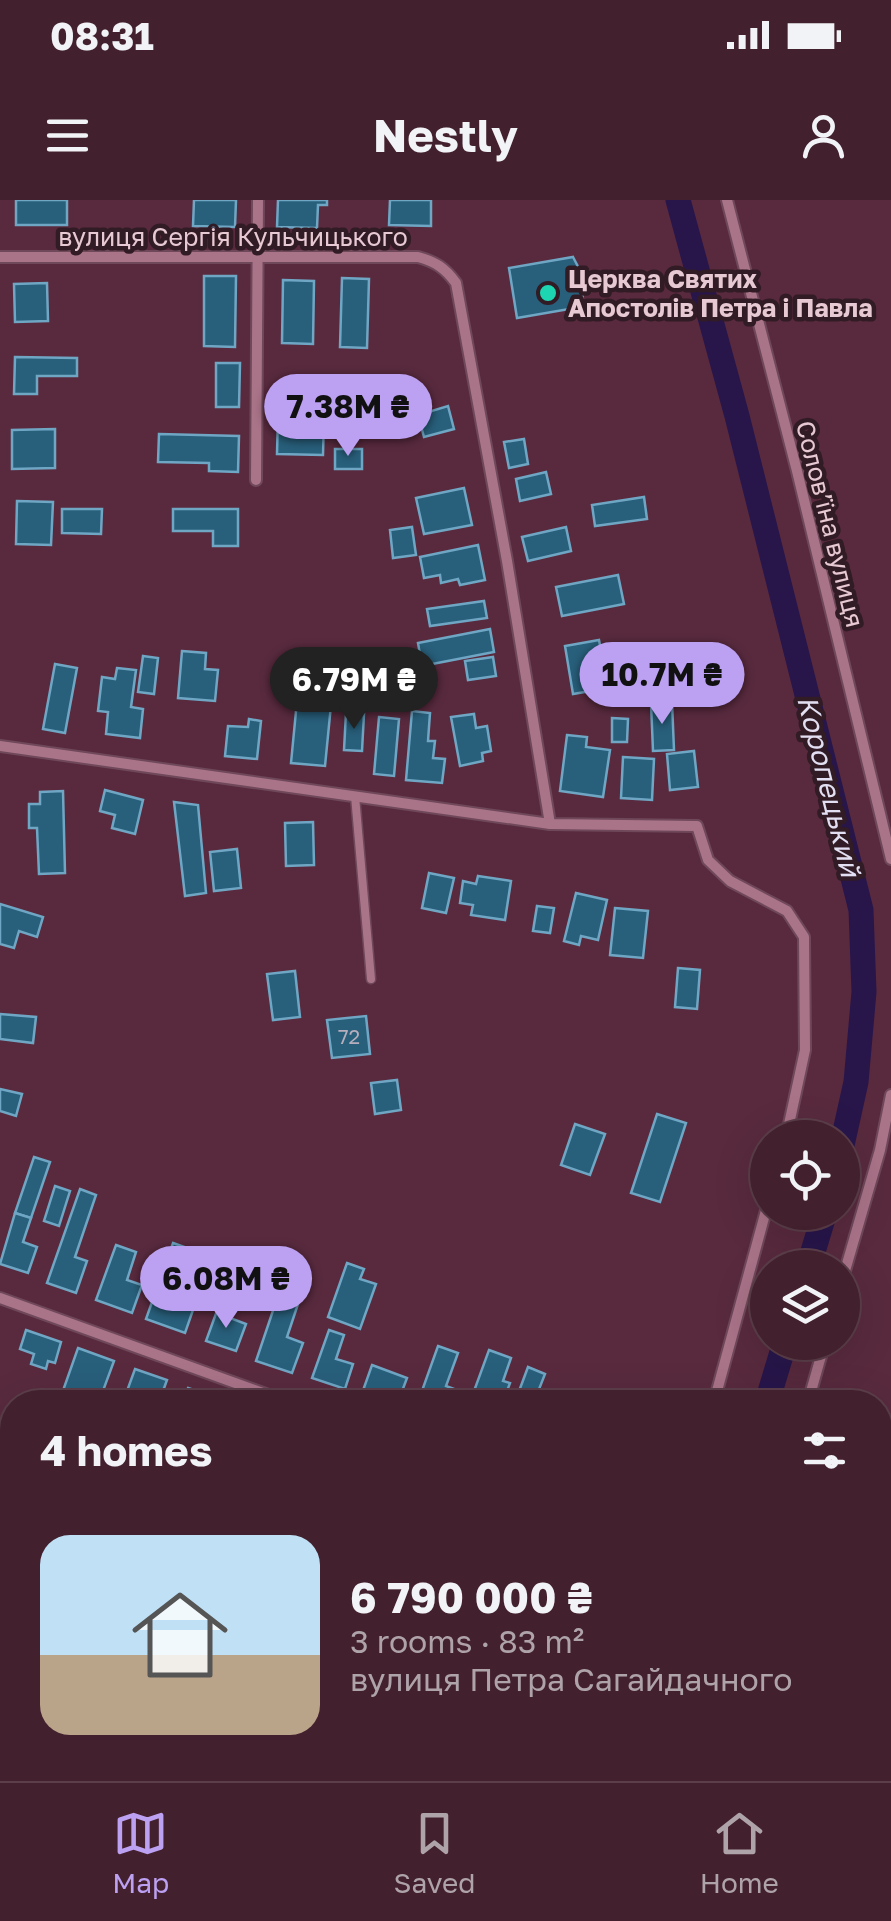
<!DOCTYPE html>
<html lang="en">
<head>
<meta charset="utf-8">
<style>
  :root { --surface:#43202e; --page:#4a2836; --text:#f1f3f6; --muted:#afa3aa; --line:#5b3e4a; --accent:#bca0f2 }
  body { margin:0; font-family:"Golos Text",sans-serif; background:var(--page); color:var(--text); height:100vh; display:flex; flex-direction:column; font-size:38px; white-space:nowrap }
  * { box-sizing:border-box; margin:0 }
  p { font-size:32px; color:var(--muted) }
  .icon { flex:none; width:55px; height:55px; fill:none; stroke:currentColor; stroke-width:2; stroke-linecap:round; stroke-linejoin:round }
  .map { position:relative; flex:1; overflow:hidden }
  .panel { position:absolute; left:0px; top:1190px; width:892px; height:392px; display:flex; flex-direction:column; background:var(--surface); border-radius:40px 40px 0 0; box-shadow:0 10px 40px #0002,0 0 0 2px var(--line) }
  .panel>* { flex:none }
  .buttons { position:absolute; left:750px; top:920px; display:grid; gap:20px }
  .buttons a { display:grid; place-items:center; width:110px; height:110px; border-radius:50%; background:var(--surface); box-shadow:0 10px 40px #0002,0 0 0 2px var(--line); font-size:50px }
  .price { position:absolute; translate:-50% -85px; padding:0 22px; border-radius:35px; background:var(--accent); color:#111; font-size:32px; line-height:65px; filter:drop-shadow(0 2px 5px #0008) }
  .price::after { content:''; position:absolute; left:50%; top:60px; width:30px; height:22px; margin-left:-15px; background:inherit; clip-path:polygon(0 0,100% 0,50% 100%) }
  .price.current { background:#222; color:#fff }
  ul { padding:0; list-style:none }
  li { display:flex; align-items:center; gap:30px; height:250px; padding:0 40px }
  li span { display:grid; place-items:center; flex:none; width:280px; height:200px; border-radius:30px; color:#555 }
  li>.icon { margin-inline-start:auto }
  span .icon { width:120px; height:120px; fill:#fffc; stroke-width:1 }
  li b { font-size:42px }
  h2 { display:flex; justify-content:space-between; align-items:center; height:120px; padding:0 40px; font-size:42px }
  .status { display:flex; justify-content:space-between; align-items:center; height:70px; padding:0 50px; background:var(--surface); direction:ltr }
  .status svg { height:28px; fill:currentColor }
  header { display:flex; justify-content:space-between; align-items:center; height:130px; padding:0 40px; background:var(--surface); font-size:45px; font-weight:700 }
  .tabs { display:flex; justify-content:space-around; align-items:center; height:140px; border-top:2px solid var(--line); background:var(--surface); font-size:28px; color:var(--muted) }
  .tabs a { display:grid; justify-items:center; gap:5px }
  .tabs .current { color:var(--accent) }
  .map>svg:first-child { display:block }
</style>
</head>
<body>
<div class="status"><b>08:31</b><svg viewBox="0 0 49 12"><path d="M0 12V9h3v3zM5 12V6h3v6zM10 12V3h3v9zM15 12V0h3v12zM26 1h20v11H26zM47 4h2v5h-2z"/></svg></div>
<header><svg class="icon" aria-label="menu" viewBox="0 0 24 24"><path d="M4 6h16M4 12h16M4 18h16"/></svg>Nestly<svg class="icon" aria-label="person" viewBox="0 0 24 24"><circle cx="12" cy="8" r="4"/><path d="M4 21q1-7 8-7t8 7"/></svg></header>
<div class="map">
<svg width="891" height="1581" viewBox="0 0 891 1581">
  <rect width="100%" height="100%" fill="#592a3e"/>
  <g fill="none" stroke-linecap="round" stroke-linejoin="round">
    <g stroke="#28164b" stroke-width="25">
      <path d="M678,0L737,216L861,710L864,792L856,882L842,945"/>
      <path d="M808,1068L825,1012"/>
      <path d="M767,1202L785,1142"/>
      <path d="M653,1581L656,1570"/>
    </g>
  </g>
  <g fill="#285f7b" stroke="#6fa6c4" stroke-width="2.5">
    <rect x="16" y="0" width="51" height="25"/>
    <path d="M194,0H236L235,27L193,26Z"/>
    <path d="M278,0H327V5H318L317,28L277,27Z"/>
    <path d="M390,0H431V26L389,25Z"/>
    <path d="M573,57L585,80L581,107L517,118L509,68Z"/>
    <path d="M204,76H236L235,147L204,146Z"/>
    <path d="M342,78L369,79L367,148L340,147Z"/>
    <path d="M283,80L314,81L313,144L282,143Z"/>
    <path d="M47,83L48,121L15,122L14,84Z"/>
    <path d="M15,157L77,158V176H37V194H14Z"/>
    <path d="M216,163H240L239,207H216Z"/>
    <path d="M356,194L362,224L343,228L340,217L330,220L326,200Z"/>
    <path d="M448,206L454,229L424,237L418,215Z"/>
    <path d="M278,216L324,217L323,255L277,254Z"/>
    <path d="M55,229V268L12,269V230Z"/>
    <path d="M159,234L239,236L238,272L209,271V263L158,262Z"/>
    <path d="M524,239L528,264L509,268L504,242Z"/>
    <rect x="335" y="249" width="27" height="20"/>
    <path d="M546,272L551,294L520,301L516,279Z"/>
    <path d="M464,288L472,325L424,334L416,298Z"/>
    <path d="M644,297L647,319L595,326L592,305Z"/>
    <path d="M17,301L53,302L51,345L16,344Z"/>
    <path d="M62,309H102L101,334L62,333Z"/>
    <path d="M173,309H238V346H213V331H173Z"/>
    <path d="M412,327L416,355L393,358L390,330Z"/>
    <path d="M566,327L571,351L528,361L522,337Z"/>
    <path d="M478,345L485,380L460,385L458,379L441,383L440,375L424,378L420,357Z"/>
    <path d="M618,375L624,404L562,416L556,387Z"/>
    <path d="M484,401L487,418L430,426L427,409Z"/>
    <path d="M490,429L494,452L422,466L418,443Z"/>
    <path d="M599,440L608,488L573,494L565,446Z"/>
    <path d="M182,451L206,453L205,469L218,470L215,501L178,498Z"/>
    <path d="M143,456L158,458L154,494L138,492Z"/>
    <path d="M493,457L496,476L468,480L465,461Z"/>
    <path d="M55,464L77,468L65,533L43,529Z"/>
    <path d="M117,468L136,470L131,507L143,509L140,538L106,534L108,512L98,511L102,477L115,479Z"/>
    <path d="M297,501L331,505L325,566L291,563Z"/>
    <path d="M672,502L674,550L653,551L651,503Z"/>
    <path d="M412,511L430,513L428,541H435L433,558L445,559L442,583L406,580Z"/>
    <path d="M346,513L364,514L362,551L344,550Z"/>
    <path d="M474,514L476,528L487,526L491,551L482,553L483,561L460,566L451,517Z"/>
    <path d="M379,517L399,519L394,576L374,574Z"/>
    <path d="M612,518L628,519L627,542H612Z"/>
    <path d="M249,519L261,521L257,559L225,556L228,526L248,527Z"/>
    <path d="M567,535L587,537L586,547L610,550L603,597L560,591Z"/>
    <path d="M694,551L698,587L670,590L667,554Z"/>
    <path d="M623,557L654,559L652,600L621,598Z"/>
    <path d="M105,590L143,600L135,634L112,628L115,615L100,611Z"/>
    <path d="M63,591L65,673L39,674L37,628H29V604H40V592Z"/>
    <path d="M174,602L198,605L206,693L185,696Z"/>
    <path d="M313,622L314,665L286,666L285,623Z"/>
    <path d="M237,649L241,688L214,691L210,652Z"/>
    <path d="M429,673L454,678L446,713L422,708Z"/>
    <path d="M478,676L511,681L505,720L471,715L473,705L460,703L463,681L476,684Z"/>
    <path d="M576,693L607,700L598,740L581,736L579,745L564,741Z"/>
    <path d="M0,704L43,717L37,737L19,731L14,748L0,744Z"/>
    <path d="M537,706L554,708L550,733L533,731Z"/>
    <path d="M615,708L648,711L643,758L610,755Z"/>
    <path d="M678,768L700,770L697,809L675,807Z"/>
    <path d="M295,771L300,817L273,820L267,774Z"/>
    <path d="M0,814L36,817L33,843L0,839Z"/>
    <path d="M366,816L370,854L332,858L327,820Z"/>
    <path d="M397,880L401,910L375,914L371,883Z"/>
    <path d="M0,889L22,894L16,916L0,911Z"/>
    <path d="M657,914L686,923L660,1002L631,993Z"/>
    <path d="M575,924L605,934L590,975L561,965Z"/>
    <path d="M34,957L50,962L31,1018L15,1013Z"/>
    <path d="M55,986L70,991L59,1026L44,1021Z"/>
    <path d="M80,989L96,995L75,1057L87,1061L76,1093L47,1083Z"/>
    <path d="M15,1013L31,1018L23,1042L37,1047L28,1073L0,1064Z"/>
    <path d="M173,1043L190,1049L178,1082L200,1090L185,1133L146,1119Z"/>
    <path d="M116,1045L136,1052L127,1080L142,1085L132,1113L96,1100Z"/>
    <path d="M347,1063L364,1069L360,1079L376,1084L360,1129L328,1117Z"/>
    <path d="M284,1078L304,1086L287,1137L303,1143L292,1173L256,1161Z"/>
    <path d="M218,1108L231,1112L230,1118L246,1124L236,1151L206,1141Z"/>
    <path d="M26,1130L61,1142L55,1163L48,1161L46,1169L31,1164L34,1154L20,1149Z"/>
    <path d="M329,1130L344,1135L336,1159L353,1164L345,1189L312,1178Z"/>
    <path d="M438,1146L458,1153L446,1186L462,1192L458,1202H418Z"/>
    <path d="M78,1148L114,1161L100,1199L86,1194L83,1202H59Z"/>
    <path d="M489,1150L511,1158L503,1181L510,1183L503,1202H470Z"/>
    <path d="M372,1165L407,1178L398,1202H369L360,1199Z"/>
    <path d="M528,1167L545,1174L534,1202H515Z"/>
    <path d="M135,1169L167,1180L159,1202L142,1199L141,1202H123Z"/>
    <path d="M188,1188L218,1198L216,1202H183Z"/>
    <path d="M891,1492V1507L880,1509V1494Z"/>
    <path d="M25,1570H46L42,1581H21Z"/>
    <path d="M55,1570H79L75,1581L53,1575Z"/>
    <path d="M282,1570H322L326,1572L323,1581H278Z"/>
    <path d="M779,1570L801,1574L799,1581H762L763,1576L777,1579Z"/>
  </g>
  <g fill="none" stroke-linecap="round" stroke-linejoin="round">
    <defs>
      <path id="lane" d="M355,596L371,779"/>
      <g id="street">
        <path d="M727,0L797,271L891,659"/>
        <path d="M0,57H418C436,62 445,68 456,83L507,361L550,624"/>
        <path d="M256,280L258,0"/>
        <path d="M0,546L550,624L697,626L708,660L730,681L787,711L804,737L805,850L786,938"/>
        <path d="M842,1081L880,950L891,895"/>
        <path d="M0,1098L288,1202"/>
        <path d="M714,1202L768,1003"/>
        <path d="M808,1202L825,1142"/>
        <path d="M880,1386H891"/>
        <path d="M245,1581L249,1570"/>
        <path d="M713,1581L716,1570"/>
      </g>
    </defs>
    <use href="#lane" stroke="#6f4859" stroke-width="11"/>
    <use href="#street" stroke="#6f4859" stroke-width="14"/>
    <use href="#lane" stroke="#a97388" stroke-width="8"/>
    <use href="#street" stroke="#a97388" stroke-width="10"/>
  </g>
  <circle fill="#1ed5b1" stroke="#311b24" stroke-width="4" cx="548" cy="93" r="10"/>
  <g text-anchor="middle" stroke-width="9" stroke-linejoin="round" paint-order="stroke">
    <g font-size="20" fill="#b7aebd">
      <text x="349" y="844">72</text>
    </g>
    <g font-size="25" fill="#e7c9d3" stroke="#311b24">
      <text x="233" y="46">вулиця Сергія Кульчицького</text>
      <text transform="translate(830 324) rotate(76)" y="9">Соловʼїна вулиця</text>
    </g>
    <g font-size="25" font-weight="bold" fill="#e7c9d3" stroke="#311b24" text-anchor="start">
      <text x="568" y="88">Церква Святих<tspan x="568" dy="29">Апостолів Петра і Павла</tspan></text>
    </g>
    <g font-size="28" font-style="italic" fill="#e3dff2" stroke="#311b24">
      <text transform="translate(829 586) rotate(76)" y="10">Коропецький</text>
    </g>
  </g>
</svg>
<div class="buttons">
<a><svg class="icon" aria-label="locate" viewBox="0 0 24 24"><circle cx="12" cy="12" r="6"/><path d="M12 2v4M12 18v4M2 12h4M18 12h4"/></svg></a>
<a><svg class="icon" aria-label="layers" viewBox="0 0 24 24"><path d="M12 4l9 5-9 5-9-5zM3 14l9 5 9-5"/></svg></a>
</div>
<b class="price" style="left:348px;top:259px">7.38M ₴</b>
<b class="price" style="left:662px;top:527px">10.7M ₴</b>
<b class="price current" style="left:354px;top:532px">6.79M ₴</b>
<b class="price" style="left:226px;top:1131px">6.08M ₴</b>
<section class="panel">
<h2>4 homes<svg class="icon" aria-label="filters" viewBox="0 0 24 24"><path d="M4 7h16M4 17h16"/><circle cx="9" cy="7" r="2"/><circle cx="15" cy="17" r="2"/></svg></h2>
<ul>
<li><span style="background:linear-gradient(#bfe0f5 60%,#b9a48a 0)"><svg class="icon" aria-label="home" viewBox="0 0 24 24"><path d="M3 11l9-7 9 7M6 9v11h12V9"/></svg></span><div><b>6 790 000 ₴</b><p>3 rooms · 83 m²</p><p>вулиця Петра Сагайдачного</p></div></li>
</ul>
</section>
</div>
<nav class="tabs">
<a class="current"><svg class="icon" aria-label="map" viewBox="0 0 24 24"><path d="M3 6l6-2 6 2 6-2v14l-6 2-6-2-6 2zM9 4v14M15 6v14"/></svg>Map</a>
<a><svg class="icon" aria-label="saved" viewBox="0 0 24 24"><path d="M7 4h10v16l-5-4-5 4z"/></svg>Saved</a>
<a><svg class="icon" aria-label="home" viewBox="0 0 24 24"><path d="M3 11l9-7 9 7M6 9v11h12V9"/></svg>Home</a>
</nav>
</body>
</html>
